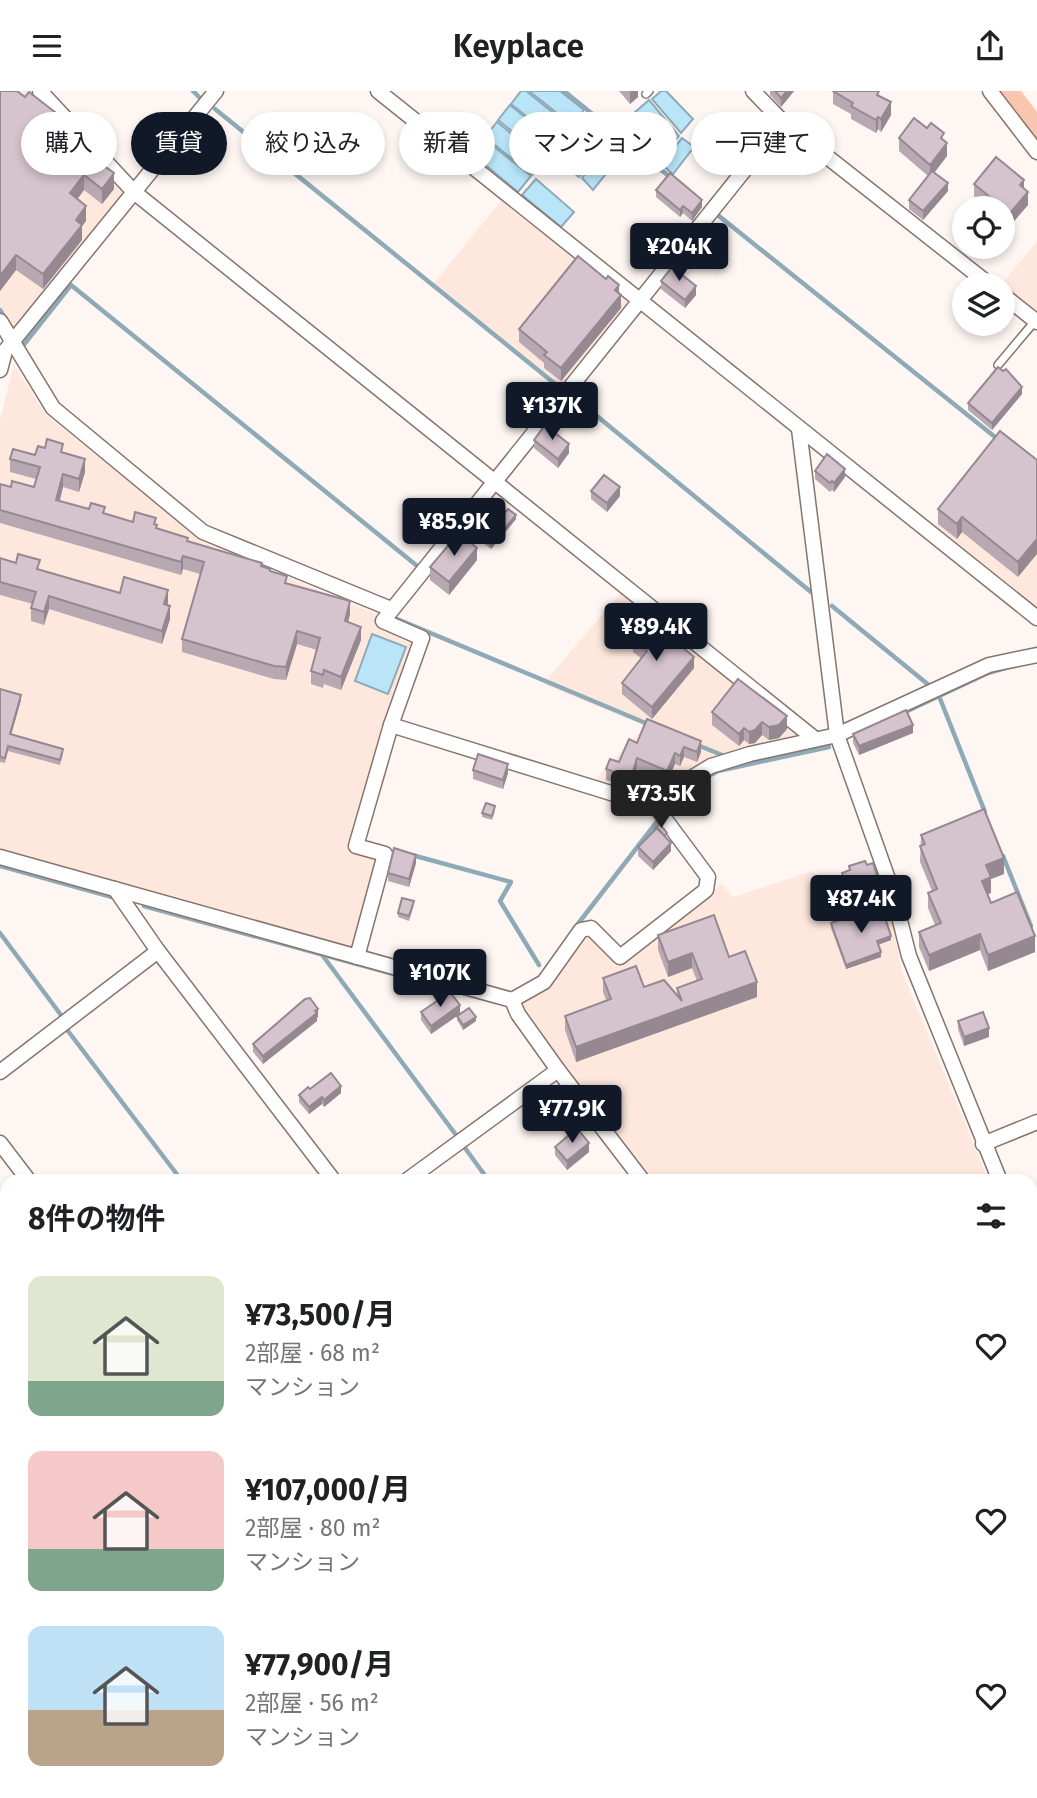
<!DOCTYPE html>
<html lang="ja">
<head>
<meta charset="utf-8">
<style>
  :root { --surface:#fff; --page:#f6f6f6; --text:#202124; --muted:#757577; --accent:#111827 }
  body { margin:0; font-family:"Fira Sans","Noto Sans JP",sans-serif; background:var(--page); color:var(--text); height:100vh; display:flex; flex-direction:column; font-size:26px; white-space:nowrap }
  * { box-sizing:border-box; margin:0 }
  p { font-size:23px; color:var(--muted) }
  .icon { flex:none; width:38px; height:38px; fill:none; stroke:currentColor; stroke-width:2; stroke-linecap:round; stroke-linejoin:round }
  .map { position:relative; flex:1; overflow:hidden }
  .side { position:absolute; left:0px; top:1083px; width:1038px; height:625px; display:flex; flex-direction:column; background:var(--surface); border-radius:21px 21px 0 0; box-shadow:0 4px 10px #0003 }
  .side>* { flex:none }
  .guide { position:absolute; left:21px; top:21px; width:996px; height:63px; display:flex; gap:14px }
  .controls { position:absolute; left:952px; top:105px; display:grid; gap:14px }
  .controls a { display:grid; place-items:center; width:63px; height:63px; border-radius:50%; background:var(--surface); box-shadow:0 4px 10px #0003; font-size:35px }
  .price { position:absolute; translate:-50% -60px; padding:0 16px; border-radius:7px; background:var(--accent); color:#fff; font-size:23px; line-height:46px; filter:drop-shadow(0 2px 4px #0008) }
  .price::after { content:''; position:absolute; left:50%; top:42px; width:21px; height:16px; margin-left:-10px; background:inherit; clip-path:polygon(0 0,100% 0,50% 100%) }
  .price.on { background:#222; color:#fff }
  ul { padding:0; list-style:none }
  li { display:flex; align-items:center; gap:21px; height:175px; padding:0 28px }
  li span { display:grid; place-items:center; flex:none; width:196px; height:140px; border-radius:14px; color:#555 }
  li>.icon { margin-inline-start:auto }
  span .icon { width:84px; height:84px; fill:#fffc; stroke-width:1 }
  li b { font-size:30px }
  h2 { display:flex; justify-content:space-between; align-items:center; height:84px; padding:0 28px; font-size:30px }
  .pill { padding:0 24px; border-radius:32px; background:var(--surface); box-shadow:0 4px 10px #0003; font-size:24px; line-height:63px }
  .pill.on { background:var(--accent); color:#fff }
  header { display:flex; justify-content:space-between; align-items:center; height:91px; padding:0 28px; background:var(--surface); font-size:32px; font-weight:600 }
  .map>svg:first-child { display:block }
</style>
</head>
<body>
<header><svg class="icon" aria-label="menu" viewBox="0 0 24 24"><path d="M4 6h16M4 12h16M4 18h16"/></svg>Keyplace<svg class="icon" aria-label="share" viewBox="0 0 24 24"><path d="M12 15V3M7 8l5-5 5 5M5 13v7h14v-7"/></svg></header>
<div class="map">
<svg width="1037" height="1707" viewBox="0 0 1037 1707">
  <rect width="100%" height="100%" fill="#fef6f2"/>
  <g fill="#fee8de">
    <path d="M0,0H32L121,97V106L11,241L0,224Z"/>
    <path d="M501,110L626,208L627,216L561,295L434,192Z"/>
    <path d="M1037,150V225L1003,199L1001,194Z"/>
    <path d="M14,274L46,324L201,450L378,524L374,531L415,547L349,757L376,765L378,772L356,858L0,759V329Z"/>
    <path d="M1000,353L1037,378V519L935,436Z"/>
    <path d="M623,499L805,647L717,666L644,707L593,691L645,635L543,593Z"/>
    <path d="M813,780L833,826L887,804L902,881L989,1090H653L523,919L525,909L587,842L593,844L616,874L722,793L733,806Z"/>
  </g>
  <path fill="#f8c6af" d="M995,0H1021L1037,21V55Z"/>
  <g fill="#bae5f9" stroke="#8eaab7" stroke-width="2">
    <path d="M521,0H526L571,36L559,51L511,13Z"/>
    <path d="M529,0H560L584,19L572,34Z"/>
    <path d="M661,0H666L693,28L681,42L652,8Z"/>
    <path d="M649,9L679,45L670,56L634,22Z"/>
    <path d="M510,14L557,52L545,67L498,29Z"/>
    <path d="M586,25L596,34L565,75L554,65Z"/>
    <path d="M497,31L544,69L532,84L485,46Z"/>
    <path d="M598,35L611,46L579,86L567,76Z"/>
    <path d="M483,47L531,85L518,101L471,62Z"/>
    <path d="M613,47L626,58L593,99L582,87Z"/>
    <path d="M682,47L694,56L673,83L661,73Z"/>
    <path d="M536,88L574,121L561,136L522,104Z"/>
    <path d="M372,543L406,556L388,603L355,590Z"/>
  </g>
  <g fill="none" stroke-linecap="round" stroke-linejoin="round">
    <g stroke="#8eaab7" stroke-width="4.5">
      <path d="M193,0L199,6"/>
      <path d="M564,0L670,86"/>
      <path d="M215,18L559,296"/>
      <path d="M719,125L1000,350"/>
      <path d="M0,219L6,229"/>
      <path d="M22,256L71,194L416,474"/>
      <path d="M575,307L811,501"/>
      <path d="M832,515L930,595"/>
      <path d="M397,528L648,633"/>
      <path d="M939,605L985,721"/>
      <path d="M901,623L988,582L1005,577"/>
      <path d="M695,653L722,664"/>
      <path d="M692,694L718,680L829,656"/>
      <path d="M412,764L511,791L500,810L539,874"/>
      <path d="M1003,765L1031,835"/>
      <path d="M0,775L112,806"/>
      <path d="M144,815L496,911"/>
      <path d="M574,838L659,728"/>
      <path d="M0,842L64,928"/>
      <path d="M323,865L456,1044"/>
      <path d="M68,940L182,1090"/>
      <path d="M465,1057L489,1090"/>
      <path d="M0,1245L7,1254"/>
      <path d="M1031,1580L1037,1594"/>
      <path d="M0,1652L2,1655"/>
      <path d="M250,1701L252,1707"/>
      <path d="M555,1701L558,1707"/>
      <path d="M823,1701L826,1707"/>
    </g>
    <defs>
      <g id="lane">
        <path d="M646,3L649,0"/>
        <path d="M998,274L1035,230"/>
        <path d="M185,1701L189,1707"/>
      </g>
      <g id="street">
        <path d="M40,0L134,101L815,648"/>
        <path d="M378,0L1037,527"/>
        <path d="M753,0L783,31L990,194"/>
        <path d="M990,0L1037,61"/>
        <path d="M1003,204L1037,231"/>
        <path d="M0,230L53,317L203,441L391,518"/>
        <path d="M0,279L5,260L13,250L216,0"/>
        <path d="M799,338L837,644L893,802L909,865L1000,1090"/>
        <path d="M391,634L656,716L708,786L706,799L620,866L591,837L581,839L544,891L512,909"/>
        <path d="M647,714L711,675L750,663L837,644L989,574L1037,564"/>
        <path d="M0,766L512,909L518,923L558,979L643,1090"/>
        <path d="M115,798L158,860L334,1090"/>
        <path d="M357,866L385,763L356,755L391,634L422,547L383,530L783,31"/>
        <path d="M0,981L158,860"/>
        <path d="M0,1052L29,1090"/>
        <path d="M983,1053L1037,1031"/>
        <path d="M406,1090L558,979"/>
        <path d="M1031,1159L1037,1173"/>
        <path d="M0,1447L7,1457"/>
        <path d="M423,1701L426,1707"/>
        <path d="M691,1701L693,1707"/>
        <path d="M957,1701L959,1707"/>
      </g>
      <g id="secondary">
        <path d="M1031,1407L1037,1405"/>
        <path d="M0,1675L7,1673"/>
      </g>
    </defs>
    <use href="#lane" stroke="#86756d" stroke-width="10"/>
    <use href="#street" stroke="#86756d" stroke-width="17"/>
    <use href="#secondary" stroke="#86756d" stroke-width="22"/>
    <use href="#lane" stroke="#fff" stroke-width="7"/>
    <use href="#street" stroke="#fff" stroke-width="14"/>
    <use href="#secondary" stroke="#fff" stroke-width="19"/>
  </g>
  <g fill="#b7a8b1">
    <path d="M0,0L97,70L114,98L102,113L84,99L77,108L86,130L82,135V149L43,198L16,179L0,200Z"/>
    <path d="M619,0H638V6L630,13Z"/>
    <path d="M770,0H794L781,16L770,4Z"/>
    <path d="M833,0L879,5L891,24L881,41L878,38L876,42L851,28V23L833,13Z"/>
    <path d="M899,47L944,50L947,65L934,82L948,100L923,129L909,118V109L928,85L899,60Z"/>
    <path d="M974,93L1024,98L1028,114L1010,134L1011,139L1003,149V117H989L974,105Z"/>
    <path d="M656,99L702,116L692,130L683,122L680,126L656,106Z"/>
    <path d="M661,190L696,204L685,217L661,198Z"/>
    <path d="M619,202L621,217L561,290L544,277V272L519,251V238Z"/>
    <path d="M1022,303L992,339L968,319V312Z"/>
    <path d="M534,349L569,362L558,377L534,357Z"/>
    <path d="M45,357L63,361L85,381L79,401L63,396L60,410L133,431L156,434L157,438L188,450L262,476L287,492L350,523L348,531L361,549L341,599L324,593L323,597L311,593V580L317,559L297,553L286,589L274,588L182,561V548L200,483L183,478L181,484L0,432V393L11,396H34L36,388L10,381V368L35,364Z"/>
    <path d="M1037,369L1018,486L962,441L957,448L938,433V418Z"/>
    <path d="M815,380L845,386L834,401L832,399L830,401L815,388Z"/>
    <path d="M591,400L620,405L607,421L591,408Z"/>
    <path d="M516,428L491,458L483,452V447Z"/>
    <path d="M0,467L120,502L168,512L167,514L170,528L162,553L49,518L44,534L31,530V517L33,513L0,504Z"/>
    <path d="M477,469L449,504L430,489V476Z"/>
    <path d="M664,541L694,577L652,628L622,603V592L641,567L633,561V549Z"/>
    <path d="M738,588L787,638L779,647L769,649L762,644L755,652L749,653L744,649L739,655L712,634V621Z"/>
    <path d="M0,598L21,609L11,643L63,663L60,674L8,660L5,672L0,671Z"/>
    <path d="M647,628L701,661L697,671L684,666L680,675L675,673L667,691L637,678L631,697L606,689V678L619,671L637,652Z"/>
    <path d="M913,642L859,664L853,652V643Z"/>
    <path d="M473,679L508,682L503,698L473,688Z"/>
    <path d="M495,720L492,729L482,726V722Z"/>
    <path d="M654,738L666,747L671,760L653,779L638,765V756L654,740Z"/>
    <path d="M921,744L1004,783L991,788V802L988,803L991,812L1035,861L988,880L980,859L929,880L919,856V841L935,834L928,817V802L932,800L920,771Z"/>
    <path d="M416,772L409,796L388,790V782Z"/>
    <path d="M867,774L878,797L847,807L842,791V782L849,780V775Z"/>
    <path d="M414,814L409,830L398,826V822Z"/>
    <path d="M831,832L891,849L878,854L881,866L846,878L831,837Z"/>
    <path d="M658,844L729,866L757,906L576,971L565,939V925L606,909L603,901V887L677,904V897L697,890L692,877L668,886L658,859Z"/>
    <path d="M421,921L460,923L431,943L421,929Z"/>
    <path d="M457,925L476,930L463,939L457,929Z"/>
    <path d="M318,926L317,927V930L263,973L253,961V953Z"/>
    <path d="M958,930L989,946L964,955L958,938Z"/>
    <path d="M310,998L341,1002L324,1016L322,1013L309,1023L299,1011V1004Z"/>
    <path d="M555,1056L589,1061L567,1079L555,1064Z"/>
    <path d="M1037,1226V1266H1031V1227Z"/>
    <path d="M1037,1268V1296L1031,1297V1269Z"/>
    <path d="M1031,1459L1035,1465H1037V1489L1031,1490Z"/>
    <path d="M7,1505V1545L0,1536V1510Z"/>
    <path d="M17,1701H128V1703L118,1706V1707H18Z"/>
    <path d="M433,1701H474V1705L469,1707H447L446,1706L436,1707Z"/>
  </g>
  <g fill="#958890">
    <path d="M631,0H638V6L630,13V1Z"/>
    <path d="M787,0H794L781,16V7Z"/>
    <path d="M891,11V24L881,41V28Z"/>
    <path d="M878,26V38L876,42V29Z"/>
    <path d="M947,52V65L930,87V74Z"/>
    <path d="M114,82V98L102,113V98Z"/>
    <path d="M84,84V99L70,118V102Z"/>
    <path d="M1024,89V101L1020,94Z"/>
    <path d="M948,92V100L923,129V120Z"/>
    <path d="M1028,101V114L1010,135V122Z"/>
    <path d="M702,109V116L692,130V122Z"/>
    <path d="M86,115V130L82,135V149L43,198V183L76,129Z"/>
    <path d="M683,115V122L680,126V119Z"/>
    <path d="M1011,135V139L1003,149V145Z"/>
    <path d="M16,164V179L0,200V185Z"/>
    <path d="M619,194V207L621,204V217L561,290V277Z"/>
    <path d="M696,195V204L685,217V209Z"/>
    <path d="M1022,296V303L992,339V332Z"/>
    <path d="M569,353V362L558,377V368Z"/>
    <path d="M85,368V381L79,401V388Z"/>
    <path d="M845,378V386L834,401V392Z"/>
    <path d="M63,383V396L56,422V409Z"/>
    <path d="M620,396V405L607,421V412Z"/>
    <path d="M516,424V428L491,458V454Z"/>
    <path d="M962,426V441L957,448V433Z"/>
    <path d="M1037,448V463L1018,486V471Z"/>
    <path d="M477,457V469L449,504V491Z"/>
    <path d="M183,465V478L181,484V471Z"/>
    <path d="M168,499V512L164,526V513Z"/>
    <path d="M49,505V518L44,534V521Z"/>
    <path d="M350,510V523L345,543V530Z"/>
    <path d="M170,515V528L162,553V540Z"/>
    <path d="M361,536V549L341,599V586Z"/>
    <path d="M297,540V553L286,589V576Z"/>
    <path d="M694,566V577L652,628V616Z"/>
    <path d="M21,604V609L10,648V643Z"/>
    <path d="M787,625V638L779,647L769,649V636Z"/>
    <path d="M762,631V644L755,652L749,653V641Z"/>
    <path d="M913,634V642L859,664V655Z"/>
    <path d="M744,637V649L739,655V643Z"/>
    <path d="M701,650V661L697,671V661Z"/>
    <path d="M684,656V666L680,675V665Z"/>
    <path d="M675,662V673L667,691V680Z"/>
    <path d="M637,667V678L631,697V687Z"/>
    <path d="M508,673V682L503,698V689Z"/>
    <path d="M671,752V760L653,779V771Z"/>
    <path d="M416,764V772L409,796V788Z"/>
    <path d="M1004,767V783L991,788V802L982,805V790L986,774Z"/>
    <path d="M878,788V797L847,807V798Z"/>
    <path d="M980,843V859L929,880V864Z"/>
    <path d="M891,845V849L877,854V850Z"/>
    <path d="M1035,845V861L988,880V864Z"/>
    <path d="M881,861V866L846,878V874Z"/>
    <path d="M692,862V877L668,886V871Z"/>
    <path d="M757,891V906L576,971V956Z"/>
    <path d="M460,914V923L431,943V935Z"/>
    <path d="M318,918V926L317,927V930L263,973V965Z"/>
    <path d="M476,926V930L463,939V934Z"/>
    <path d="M989,937V946L964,955V946Z"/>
    <path d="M341,995V1002L324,1016V1009Z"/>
    <path d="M322,1006V1013L309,1023V1016Z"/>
    <path d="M589,1052V1061L567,1079V1070Z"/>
    <path d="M95,1701H101V1707H73Z"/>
    <path d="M115,1701H128V1703L115,1706Z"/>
    <path d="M345,1701H359V1706L341,1707V1702Z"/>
    <path d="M438,1701H446V1706L437,1707V1702Z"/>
    <path d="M463,1701H474V1705L469,1707H451Z"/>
  </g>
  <g fill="#d5c3ce" stroke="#958890" stroke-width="2">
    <path d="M0,0H17L25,6L29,1L60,25L62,23L97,62L93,67L114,82L102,98L84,84L70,102L86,115L76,129L82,134L43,183L16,164L0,185Z"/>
    <path d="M775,0H787L781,7Z"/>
    <path d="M833,0H879L877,4L891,11L881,28L878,26L876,29L851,15L853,12Z"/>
    <path d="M914,27L927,37L931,32L944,42L941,47L947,52L930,74L899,47Z"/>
    <path d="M996,66L1024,89L1020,94L1028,101L1010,122L974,93Z"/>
    <path d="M932,80L948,92L923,120L909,109Z"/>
    <path d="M670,82L702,109L692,122L683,115L680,119L656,99Z"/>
    <path d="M1003,128L1011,135L1003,145Z"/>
    <path d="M578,165L606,188L608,185L619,194L615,199L621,204L561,277L544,264L547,261L519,238Z"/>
    <path d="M672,176L696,195L685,209L661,190Z"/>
    <path d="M998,276L1003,280L1006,278L1022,296L992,332L968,312Z"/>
    <path d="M545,334L569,353L558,368L534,349Z"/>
    <path d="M1000,340L1037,369V448L1018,471L962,426L957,433L938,418Z"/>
    <path d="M47,348L63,353L61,361L85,368L79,388L63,383L56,409L89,418L91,412L105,416L103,422L133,431L135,421L156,427L154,433L157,434L156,437L188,447L187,450L262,472L261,475L270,478V480L287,485L285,492L350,510L345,530L361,536L341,586L324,579L323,584L311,580L320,547L297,540L286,576L274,575L182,548L204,471L183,465L181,471L0,419V393L11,396L12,390L34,396L40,376L10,368L13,358L35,364L38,355L45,357Z"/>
    <path d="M827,363L845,378L834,392L832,390L830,392L815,380Z"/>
    <path d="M604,384L620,396L607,412L591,400Z"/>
    <path d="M508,418L516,424L491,454L483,447L497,427L499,428Z"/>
    <path d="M457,444L460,446L462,444L477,457L449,491L430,476Z"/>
    <path d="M18,463L40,469L37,478L120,502L124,486L168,499L164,513L170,515L162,540L49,505L44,521L31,517L36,501L0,491V467L16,472Z"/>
    <path d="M652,526L664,536L662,539L694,566L652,616L622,592L647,560L633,549Z"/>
    <path d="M738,588L787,625L779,634L769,636L762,631L755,639L749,641L744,637L739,643L712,621Z"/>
    <path d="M0,598L21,604L10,643L63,658L60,669L8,655L5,667L0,666Z"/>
    <path d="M906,619L913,634L859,655L853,643Z"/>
    <path d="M647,628L701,650L697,661L684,656L680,665L675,662L667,680L637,667L631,687L606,678L610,668L619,671L629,648L637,652Z"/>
    <path d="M478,663L508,673L503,689L473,679Z"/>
    <path d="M486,712L495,715L492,725L482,722Z"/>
    <path d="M984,718L1004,767L986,774L991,786L982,790L991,812L1017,801L1035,845L988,864L980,843L929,864L919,841L941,832L928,802L937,798L920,755L925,753L921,744Z"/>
    <path d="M660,733L667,742L664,745L657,737L655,739L654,738Z"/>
    <path d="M657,737L671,752L653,771L638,756Z"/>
    <path d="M394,757L416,764L409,788L388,782Z"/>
    <path d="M865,770L867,774L873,772L878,788L847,798L842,782L850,779L849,775Z"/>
    <path d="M402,807L414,810L409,825L398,822Z"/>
    <path d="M881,815L891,845L877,850L881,861L846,874L831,832Z"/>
    <path d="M714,824L729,866L745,860L757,891L576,956L565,925L611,908L603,887L636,875L644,896L664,889L682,910L677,897L702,888L692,862L668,871L658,844Z"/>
    <path d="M450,901L460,914L431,935L421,921Z"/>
    <path d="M310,907L318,918L315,920L317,922L263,965L253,953L305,908Z"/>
    <path d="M469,917L476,926L463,934L457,925Z"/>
    <path d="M983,921L989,937L964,946L958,930Z"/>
    <path d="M331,982L341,995L324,1009L322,1006L309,1016L299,1004L308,996L310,998Z"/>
    <path d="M577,1037L589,1052L567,1070L555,1056Z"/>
    <path d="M1037,1226V1258L1031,1257V1227Z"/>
    <path d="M1037,1268V1288L1031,1289V1269Z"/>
    <path d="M1034,1458L1035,1465H1037V1480L1031,1482V1459Z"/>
    <path d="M7,1505V1532L0,1523V1510Z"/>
    <path d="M20,1701H95L73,1707H21Z"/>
    <path d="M102,1701H117L118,1707H104Z"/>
    <path d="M448,1701H463L451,1706Z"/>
    <path d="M711,1701H808L810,1705L818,1702L820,1707H714Z"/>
    <path d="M935,1701H948L949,1703L938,1707Z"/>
  </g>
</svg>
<div class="controls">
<a><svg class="icon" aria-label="locate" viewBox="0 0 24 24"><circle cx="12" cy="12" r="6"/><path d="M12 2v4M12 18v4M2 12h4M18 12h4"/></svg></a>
<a><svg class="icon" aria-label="layers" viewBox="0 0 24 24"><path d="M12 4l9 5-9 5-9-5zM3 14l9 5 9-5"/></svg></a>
</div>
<b class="price" style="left:679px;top:192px">¥204K</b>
<b class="price" style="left:552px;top:351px">¥137K</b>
<b class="price" style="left:454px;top:467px">¥85.9K</b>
<b class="price" style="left:656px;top:572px">¥89.4K</b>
<b class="price on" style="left:661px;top:739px">¥73.5K</b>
<b class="price" style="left:861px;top:844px">¥87.4K</b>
<b class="price" style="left:440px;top:918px">¥107K</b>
<b class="price" style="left:572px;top:1054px">¥77.9K</b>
<div class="guide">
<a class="pill">購入</a>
<a class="pill on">賃貸</a>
<a class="pill">絞り込み</a>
<a class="pill">新着</a>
<a class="pill">マンション</a>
<a class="pill">一戸建て</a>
</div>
<section class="side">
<h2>8件の物件<svg class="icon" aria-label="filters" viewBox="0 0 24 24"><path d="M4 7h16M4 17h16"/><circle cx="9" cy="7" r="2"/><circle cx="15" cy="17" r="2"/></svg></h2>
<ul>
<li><span style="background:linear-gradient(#dfe7d0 75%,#7fa58c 0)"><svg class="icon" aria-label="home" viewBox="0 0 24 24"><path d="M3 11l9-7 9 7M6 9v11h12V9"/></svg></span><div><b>¥73,500/月</b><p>2部屋 · 68 m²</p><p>マンション</p></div><svg class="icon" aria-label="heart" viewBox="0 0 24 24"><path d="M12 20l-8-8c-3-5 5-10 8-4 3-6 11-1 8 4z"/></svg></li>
<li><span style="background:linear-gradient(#f6c9c9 70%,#7fa58c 0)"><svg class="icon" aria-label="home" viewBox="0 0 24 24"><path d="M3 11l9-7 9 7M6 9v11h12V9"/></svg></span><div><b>¥107,000/月</b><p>2部屋 · 80 m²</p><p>マンション</p></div><svg class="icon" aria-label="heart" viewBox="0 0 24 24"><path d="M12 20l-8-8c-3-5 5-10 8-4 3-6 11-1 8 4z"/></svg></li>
<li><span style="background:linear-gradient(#bfe0f5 60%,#b9a48a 0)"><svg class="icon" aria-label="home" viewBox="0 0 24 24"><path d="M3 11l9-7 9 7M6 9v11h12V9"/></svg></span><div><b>¥77,900/月</b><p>2部屋 · 56 m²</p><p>マンション</p></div><svg class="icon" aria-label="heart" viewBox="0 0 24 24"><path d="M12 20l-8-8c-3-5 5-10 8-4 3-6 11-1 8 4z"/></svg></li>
</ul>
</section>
</div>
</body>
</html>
